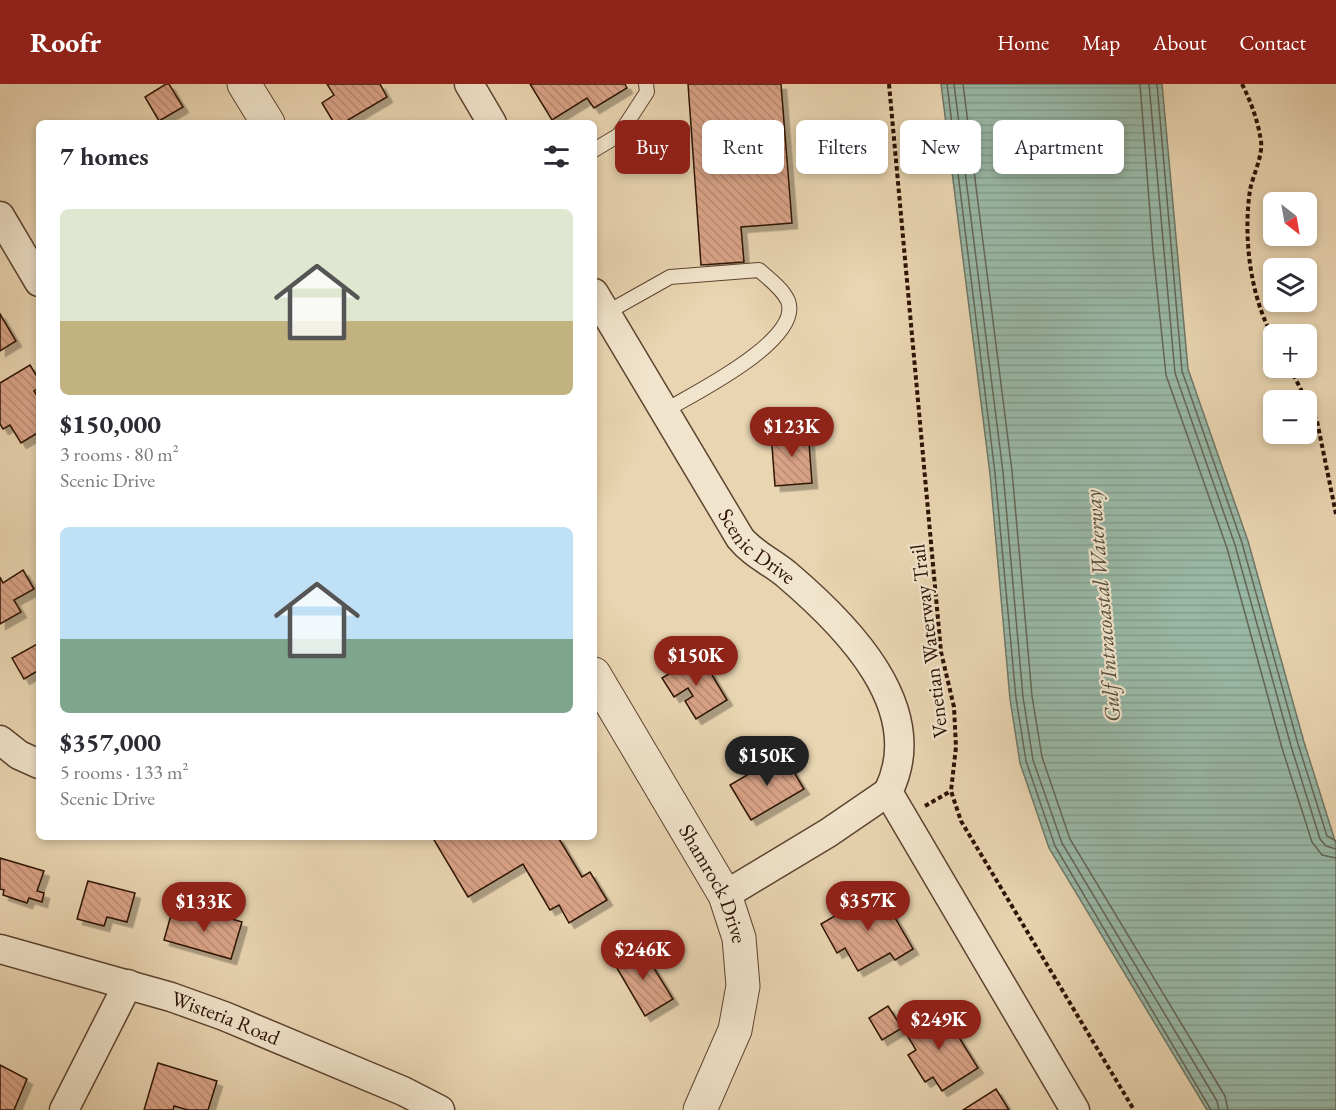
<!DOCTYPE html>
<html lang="en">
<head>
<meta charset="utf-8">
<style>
  :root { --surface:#fff; --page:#f2f2f3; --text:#2b2b33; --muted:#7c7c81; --accent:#8f2418 }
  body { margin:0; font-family:"EB Garamond",serif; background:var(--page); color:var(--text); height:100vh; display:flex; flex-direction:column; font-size:22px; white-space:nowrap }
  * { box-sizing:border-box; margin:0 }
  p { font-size:20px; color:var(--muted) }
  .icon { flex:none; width:33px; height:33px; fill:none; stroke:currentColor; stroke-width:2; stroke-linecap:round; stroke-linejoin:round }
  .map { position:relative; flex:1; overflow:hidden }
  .sheet { position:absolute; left:36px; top:36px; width:561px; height:720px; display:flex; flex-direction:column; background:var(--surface); border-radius:9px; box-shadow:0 3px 9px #0003 }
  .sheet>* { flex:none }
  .banner { position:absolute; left:615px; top:36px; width:570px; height:54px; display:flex; gap:12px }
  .needle { width:39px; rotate:149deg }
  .fabs { position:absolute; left:1263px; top:108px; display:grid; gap:12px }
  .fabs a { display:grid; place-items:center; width:54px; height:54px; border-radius:9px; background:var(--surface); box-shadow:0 3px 9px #0003; font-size:30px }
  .price { position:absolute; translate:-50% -51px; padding:0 14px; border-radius:21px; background:var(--accent); color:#fff; font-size:20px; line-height:39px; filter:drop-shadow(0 2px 3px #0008) }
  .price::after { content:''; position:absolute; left:50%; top:36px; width:18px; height:14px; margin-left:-9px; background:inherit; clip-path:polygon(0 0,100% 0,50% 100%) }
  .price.current { background:#222; color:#fff }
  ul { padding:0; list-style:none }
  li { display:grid; align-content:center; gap:12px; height:318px; padding:0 24px }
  li span { display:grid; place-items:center; height:186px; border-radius:9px; color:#555 }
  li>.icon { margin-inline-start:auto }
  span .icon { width:108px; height:108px; fill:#fffc; stroke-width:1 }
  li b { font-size:26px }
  h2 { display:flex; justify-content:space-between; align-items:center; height:72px; padding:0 24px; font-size:26px }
  .tag { padding:0 21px; border-radius:9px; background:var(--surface); box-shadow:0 3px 9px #0003; font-size:21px; line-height:54px }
  .tag.current { background:var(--accent); color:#fff }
  header { display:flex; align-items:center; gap:36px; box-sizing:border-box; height:84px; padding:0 30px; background:var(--accent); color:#fff }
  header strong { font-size:28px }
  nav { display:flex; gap:33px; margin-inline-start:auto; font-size:21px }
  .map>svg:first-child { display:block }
</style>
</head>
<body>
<header>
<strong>Roofr</strong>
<nav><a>Home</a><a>Map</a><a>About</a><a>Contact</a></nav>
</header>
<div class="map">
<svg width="1336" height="1026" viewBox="0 0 1336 1026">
  <defs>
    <pattern id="water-rules" width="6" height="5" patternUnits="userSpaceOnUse" patternTransform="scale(1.5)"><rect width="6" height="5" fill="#99b9a7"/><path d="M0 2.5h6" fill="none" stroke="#849e8e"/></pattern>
    <pattern id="building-back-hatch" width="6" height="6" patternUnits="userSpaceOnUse" patternTransform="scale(1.5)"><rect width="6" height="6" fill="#d9a387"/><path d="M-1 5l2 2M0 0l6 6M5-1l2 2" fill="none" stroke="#bb8b73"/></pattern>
    <filter id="shadow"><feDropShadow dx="5.5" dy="5.5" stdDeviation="0" flood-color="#0004"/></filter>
  </defs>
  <rect width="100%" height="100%" fill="#e9d5b1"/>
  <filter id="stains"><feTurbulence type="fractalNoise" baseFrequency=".00333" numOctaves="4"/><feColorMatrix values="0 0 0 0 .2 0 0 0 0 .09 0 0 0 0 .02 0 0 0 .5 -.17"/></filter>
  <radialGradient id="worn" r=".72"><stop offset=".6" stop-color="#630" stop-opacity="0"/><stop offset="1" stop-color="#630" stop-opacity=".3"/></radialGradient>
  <path fill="url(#water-rules)" stroke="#6e7767" stroke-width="1.5" d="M941,0H1162L1188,285L1248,457L1304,658L1336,760V1026H1207L1049,764L1020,679L1010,615L990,390Z"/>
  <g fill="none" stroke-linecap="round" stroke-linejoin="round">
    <g stroke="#646656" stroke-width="1.5">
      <path d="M947,0L995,389L1016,614L1026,677L1055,762L1211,1026"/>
      <path d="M954,0L1003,388L1023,613L1033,676L1062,759L1217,1017L1219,1026"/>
      <path d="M963,0L1012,387L1032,612L1042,673L1070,755L1225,1012L1228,1026"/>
      <path d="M1140,0L1153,167L1166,291L1227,464L1282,664L1312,758L1322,771L1336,774"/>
      <path d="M1149,0L1175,289L1235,461L1291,662L1320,755L1326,762L1336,765"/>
      <path d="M1157,0L1182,287L1242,459L1298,660L1327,752L1336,757"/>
    </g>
  </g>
  <g fill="url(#building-back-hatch)" stroke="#2e1306" stroke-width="1.5" filter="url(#shadow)">
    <path d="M166,0H169L183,23L159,37L145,13Z"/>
    <path d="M327,0H380L387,13L343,39H334L322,19L334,11Z"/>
    <path d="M530,0H625L627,4L594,24L587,14L552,36Z"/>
    <path d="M688,0H781L792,139L741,143L744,178L701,181Z"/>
    <path d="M0,230L16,257L0,267Z"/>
    <path d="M30,281L39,296V304L34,307L39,315V348L21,359L10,341L3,345L0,340V299Z"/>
    <path d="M808,346L812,399L775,402L771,349Z"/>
    <path d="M23,486L34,505L14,516L21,528L0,540V493L3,499Z"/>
    <path d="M39,559V586L24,595L12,574Z"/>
    <path d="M700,571L727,616L696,635L685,617L693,612L688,604L674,613L662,594Z"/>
    <path d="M783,670L804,705L751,736L730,701Z"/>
    <path d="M438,753H558L582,793L590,788L607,816L569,839L559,821L550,826L523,780L468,813L434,756Z"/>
    <path d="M0,774L44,787L37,807L44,809L42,818L29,814L27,819L3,811L4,806L0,805Z"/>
    <path d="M88,797L135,809L127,838L107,833L104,842L77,835Z"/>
    <path d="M879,806L913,865L895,876L890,869L858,887L845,864L837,869L821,840Z"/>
    <path d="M173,824L213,835L215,830L242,838L231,875L164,856Z"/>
    <path d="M641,863L673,915L645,932L614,879Z"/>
    <path d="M888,922L902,944L882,956L869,934Z"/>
    <path d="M940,923L978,984L942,1007L933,993L925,998L908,971L916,966L904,946Z"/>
    <path d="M158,979L217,997L208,1026H188L174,1022L173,1026H144Z"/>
    <path d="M0,981L27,995L14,1026H0Z"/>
    <path d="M996,1005L1009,1026H963Z"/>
  </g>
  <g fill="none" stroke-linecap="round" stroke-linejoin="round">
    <defs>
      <g id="service">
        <path d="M594,66L619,51L647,8L646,0"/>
        <path d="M606,229L670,193L759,186C768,194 783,205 788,217C803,256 693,310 666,326"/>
      </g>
      <g id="minor">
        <path d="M469,0L492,39"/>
        <path d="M0,132L39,198"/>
        <path id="s1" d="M594,209L740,454C753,470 770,477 786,490C846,541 930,624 888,708L1075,1026"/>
        <path d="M0,656L19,671L39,680"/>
        <path d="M725,811L828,749L888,708"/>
        <path id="s2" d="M0,865L171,913L224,932L403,1007L440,1026"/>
        <path d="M64,1026L128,900"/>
      </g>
      <g id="tertiary">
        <path d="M244,0L268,39"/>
        <path id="s3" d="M594,590L725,811L739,854L743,902L735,946L700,1026"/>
      </g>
    </defs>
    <use href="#service" stroke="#5d4431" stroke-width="16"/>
    <use href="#minor" stroke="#5d4431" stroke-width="31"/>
    <use href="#tertiary" stroke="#5d4431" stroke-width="35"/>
    <g stroke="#2e1306" stroke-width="4" stroke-dasharray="4.5 3" stroke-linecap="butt">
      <path d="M889,0L941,568L954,623L956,663L951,707L961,737L1134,1026"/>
      <path d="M1242,0C1251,18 1258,37 1261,57C1263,72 1253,91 1250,106C1243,153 1250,213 1274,255"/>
      <path d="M1290,284L1317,337L1336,430"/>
      <path d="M925,722L951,707"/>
    </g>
    <use href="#service" stroke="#f1e4cc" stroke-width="14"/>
    <use href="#minor" stroke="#f1e4cc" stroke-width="28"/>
    <use href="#tertiary" stroke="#f1e4cc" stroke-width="33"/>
  </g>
  <g text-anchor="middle" stroke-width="4.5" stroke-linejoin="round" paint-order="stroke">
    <g font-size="21" fill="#2e1306" stroke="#f1e4cc">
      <text dy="7" stroke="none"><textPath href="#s1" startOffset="303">Scenic Drive</textPath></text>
      <text transform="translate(929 557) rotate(-97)" y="7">Venetian Waterway Trail</text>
      <text dy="7" stroke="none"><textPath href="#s3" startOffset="242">Shamrock Drive</textPath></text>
      <text dy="7" stroke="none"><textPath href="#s2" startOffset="236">Wisteria Road</textPath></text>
    </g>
    <g font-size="22" font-style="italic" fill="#534d3e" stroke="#f1e4cc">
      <text transform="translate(1102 522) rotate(-95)" y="8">Gulf Intracoastal Waterway</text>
    </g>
  </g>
  <rect width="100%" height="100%" filter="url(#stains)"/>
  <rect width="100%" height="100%" fill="url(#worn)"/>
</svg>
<div class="fabs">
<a><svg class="needle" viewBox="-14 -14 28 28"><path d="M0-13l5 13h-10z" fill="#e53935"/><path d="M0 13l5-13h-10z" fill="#7c7c81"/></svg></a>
<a><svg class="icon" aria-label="layers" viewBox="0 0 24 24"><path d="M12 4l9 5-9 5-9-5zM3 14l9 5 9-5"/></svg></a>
<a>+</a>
<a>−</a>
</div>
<b class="price" style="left:792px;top:374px">$123K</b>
<b class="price" style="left:696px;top:603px">$150K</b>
<b class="price current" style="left:767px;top:703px">$150K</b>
<b class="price" style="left:868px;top:848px">$357K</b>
<b class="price" style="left:204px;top:849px">$133K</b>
<b class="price" style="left:643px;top:897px">$246K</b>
<b class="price" style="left:939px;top:967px">$249K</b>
<div class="banner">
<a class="tag current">Buy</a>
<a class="tag">Rent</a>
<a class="tag">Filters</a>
<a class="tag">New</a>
<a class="tag">Apartment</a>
</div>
<section class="sheet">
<h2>7 homes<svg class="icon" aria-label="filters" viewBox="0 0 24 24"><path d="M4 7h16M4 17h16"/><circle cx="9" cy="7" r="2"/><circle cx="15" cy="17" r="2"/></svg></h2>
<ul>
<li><span style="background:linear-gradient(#dfe7d0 60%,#c2b280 0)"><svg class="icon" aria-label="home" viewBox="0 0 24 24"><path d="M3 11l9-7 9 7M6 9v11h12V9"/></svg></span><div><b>$150,000</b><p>3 rooms · 80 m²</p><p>Scenic Drive</p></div></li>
<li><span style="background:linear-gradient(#bfe0f5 60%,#7fa58c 0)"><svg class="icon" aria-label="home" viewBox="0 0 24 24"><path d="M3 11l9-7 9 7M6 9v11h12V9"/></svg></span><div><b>$357,000</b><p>5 rooms · 133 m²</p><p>Scenic Drive</p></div></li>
</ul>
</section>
</div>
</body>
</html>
